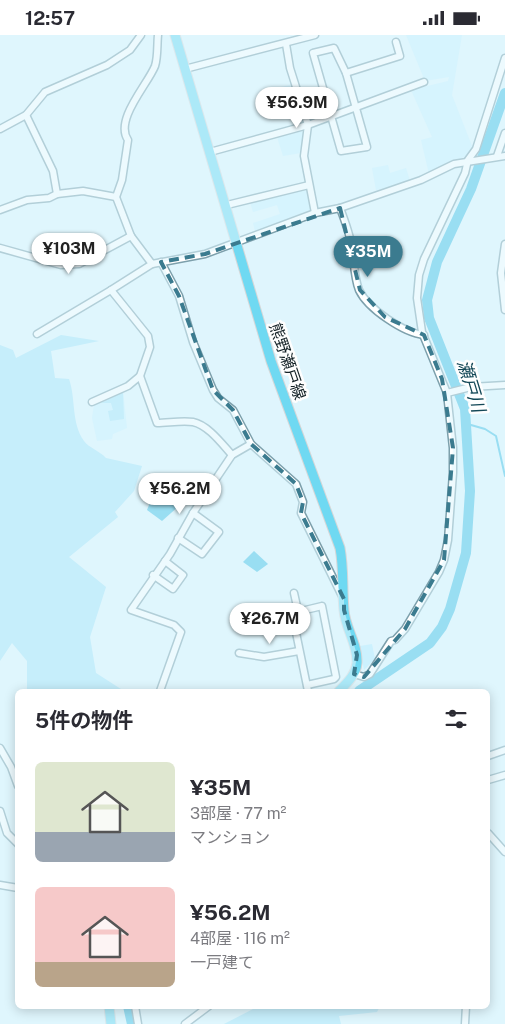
<!DOCTYPE html>
<html lang="ja">
<head>
<meta charset="utf-8">
<style>
  :root { --surface:#fff; --page:#f7f7f7; --text:#2b2b33; --muted:#7c7c81; --accent:#3b7b8f }
  body { margin:0; font-family:"Public Sans","Noto Sans JP",sans-serif; background:var(--page); color:var(--text); height:100vh; display:flex; flex-direction:column; font-size:19px; white-space:nowrap }
  * { box-sizing:border-box; margin:0 }
  p { font-size:16px; color:var(--muted) }
  .icon { flex:none; width:28px; height:28px; fill:none; stroke:currentColor; stroke-width:2; stroke-linecap:round; stroke-linejoin:round }
  .map { position:relative; flex:1; overflow:hidden }
  .drawer { position:absolute; left:15px; top:654px; width:475px; height:320px; display:flex; flex-direction:column; background:var(--surface); border-radius:8px; box-shadow:0 2px 12px #0003 }
  .drawer>* { flex:none }
  .price { position:absolute; translate:-50% -42px; padding:0 11px; border-radius:18px; background:#fff; color:#222; font-size:16px; line-height:32px; filter:drop-shadow(0 1px 2px #0008) }
  .price::after { content:''; position:absolute; left:50%; top:30px; width:15px; height:11px; margin-left:-8px; background:inherit; clip-path:polygon(0 0,100% 0,50% 100%) }
  .price.current { background:var(--accent); color:#fff }
  ul { padding:0; list-style:none }
  li { display:flex; align-items:center; gap:15px; height:125px; padding:0 20px }
  li span { display:grid; place-items:center; flex:none; width:140px; height:100px; border-radius:8px; color:#555 }
  li>.icon { margin-inline-start:auto }
  span .icon { width:60px; height:60px; fill:#fffc; stroke-width:1 }
  li b { font-size:21px }
  h2 { display:flex; justify-content:space-between; align-items:center; height:60px; padding:0 20px; font-size:21px }
  .status { display:flex; justify-content:space-between; align-items:center; height:35px; padding:0 25px; background:var(--surface); direction:ltr }
  .status svg { height:14px; fill:currentColor }
  .map>svg:first-child { display:block }
</style>
</head>
<body>
<div class="status"><b>12:57</b><svg viewBox="0 0 49 12"><path d="M0 12V9h3v3zM5 12V6h3v6zM10 12V3h3v9zM15 12V0h3v12zM26 1h20v11H26zM47 4h2v5h-2z"/></svg></div>
<div class="map">
<svg width="505" height="989" viewBox="0 0 505 989">
  <rect width="100%" height="100%" fill="#dff5fd"/>
  <g fill="#ccf1fe">
    <path d="M406,0H462L452,60L472,111L470,119L429,139L421,105L432,102L411,55L448,46L449,42L425,46Z"/>
    <path d="M293,49L296,62L261,71L258,58Z"/>
    <path d="M304,96L301,118L283,121L277,102Z"/>
    <path d="M388,130L390,138L406,133L410,146L393,151L392,149V152L376,155L372,133Z"/>
    <path d="M308,153L313,174L255,196L253,188L280,179L277,170L253,177L250,167Z"/>
    <path d="M123,356L127,393L113,399L112,404L97,406L92,383L94,370Z"/>
    <path d="M372,609L375,624L364,635L360,611Z"/>
  </g>
  <g fill="#a8e4f8">
    <path d="M61,300L99,306L51,316L55,343L69,344C76,364 71,388 84,406C89,413 100,416 106,423L142,431L134,456L115,477L118,482L69,522L106,552L90,602L96,638L124,656H27V626L12,608L0,626V310L13,315L16,323Z"/>
    <path d="M123,357L124,384L110,386L108,376L113,375L111,368H101Z"/>
    <path d="M259,971H380L377,977L339,981L341,989H224Z"/>
  </g>
  <g fill="#46c0e4">
    <path d="M160,458L180,470L162,486L147,475L151,465Z"/>
    <path d="M254,516L268,529L257,537L243,527Z"/>
  </g>
  <g fill="none" stroke-linecap="round" stroke-linejoin="round">
    <path stroke="#46c0e4" stroke-width="2" d="M466,394L471,390L485,394L496,401L505,441"/>
    <g stroke="#46c0e4" stroke-width="10">
      <path d="M359,656L430,608L442,592L450,574L466,518L470,456L465,374L429,283L427,265L437,227L471,154L505,58"/>
      <path d="M128,971L132,989"/>
    </g>
    <defs>
      <g id="minor">
        <path d="M158,0C157,9 158,22 155,31C148,49 114,85 128,105L122,145L116,162L131,201L152,229L205,219L315,178L340,173L421,145L454,129L505,121"/>
        <path d="M286,9L290,33L308,90L304,121L315,178"/>
        <path d="M334,13L346,38L367,112L341,116L313,18Z"/>
        <path d="M185,34L315,0"/>
        <path d="M346,38L400,21L396,7"/>
        <path d="M26,80L53,136L57,159"/>
        <path d="M0,94L26,80L45,57L107,30L130,15L141,0"/>
        <path d="M210,117L308,90L424,47"/>
        <path d="M497,121L505,98"/>
        <path d="M227,170L309,150"/>
        <path d="M340,173C345,186 350,199 352,213C354,226 354,242 359,255C368,274 404,298 424,300"/>
        <path d="M0,175L27,165L49,163L57,159L83,156L116,162"/>
        <path d="M505,209L501,238L505,275"/>
        <path d="M0,213L61,230L79,229L131,201"/>
        <path d="M161,227L179,261L193,307L213,355L218,363L233,375L251,409L296,449L303,467L301,478L343,563"/>
        <path d="M37,299L111,255"/>
        <path d="M140,341L150,312L148,301L111,255L152,229"/>
        <path d="M447,358L471,352L505,350"/>
        <path d="M92,367L128,351L140,341L157,388C168,388 182,385 193,387C208,390 222,409 232,420"/>
        <path d="M178,503L202,519L219,497L193,478"/>
        <path d="M153,540L173,554L183,540L165,526"/>
        <path d="M294,558L298,576"/>
        <path d="M239,618L264,622L299,616"/>
        <path d="M354,639L364,642L370,639L391,606L395,605L405,594L439,537L444,525L448,505L453,438V413L447,358L422,297L417,263L419,240L424,224L465,138L468,125L476,114L505,23"/>
        <path d="M307,650L334,644L336,642L322,571L293,578V583L308,656"/>
        <path d="M160,656L181,597L174,590L131,575L170,519L193,478L232,420L251,409"/>
        <path d="M0,713L11,732L18,751"/>
        <path d="M488,721L505,715"/>
        <path d="M488,745L505,740"/>
        <path d="M0,776L7,798L18,809"/>
        <path d="M488,798L505,817"/>
        <path d="M0,850L18,853"/>
        <path d="M135,971L138,989"/>
        <path d="M185,989L209,971"/>
        <path d="M465,989L466,971"/>
      </g>
      <g id="major">
        <path d="M175,0L271,326L340,513C344,534 342,554 344,575C345,593 358,609 357,628C356,640 347,648 339,656"/>
        <path d="M109,971L111,989"/>
      </g>
    </defs>
    <use href="#minor" stroke="#7da0ac" stroke-width="9"/>
    <use href="#major" stroke="#d5d7d8" stroke-width="11"/>
    <use href="#minor" stroke="#fff" stroke-width="6"/>
    <use href="#major" stroke="#6fd9f2" stroke-width="9"/>
  </g>
  <path d="M0 0H505V989H0ZM340,173L360,255L385,282L424,300L442,344L453,413L444,525L405,594L364,642L354,639L357,620L344,575V564L301,478L303,467L296,449L251,409L233,375L213,355L179,261L161,227L205,219Z" fill="#dff5fd" fill-opacity=".55" fill-rule="evenodd"/>
  <path fill="none" stroke="#3b7b8f" stroke-width="4" stroke-dasharray="10 6" stroke-linejoin="round" d="M340,173L360,255L385,282L424,300L442,344L453,413L444,525L405,594L364,642L354,639L357,620L344,575V564L301,478L303,467L296,449L251,409L233,375L213,355L179,261L161,227L205,219Z"/>
  <g text-anchor="middle" stroke-width="5" stroke-linejoin="round" paint-order="stroke">
    <g font-size="16" fill="#132126" stroke="#fefefe">
      <text transform="translate(288 326) rotate(71)" y="6">熊野瀬戸線</text>
    </g>
    <g font-size="18" font-style="italic" fill="#134857" stroke="#fefefe">
      <text transform="translate(471 351) rotate(73)" y="6">瀬戸川</text>
    </g>
  </g>
</svg>
<b class="price" style="left:297px;top:94px">¥56.9M</b>
<b class="price" style="left:69px;top:240px">¥103M</b>
<b class="price current" style="left:368px;top:243px">¥35M</b>
<b class="price" style="left:180px;top:480px">¥56.2M</b>
<b class="price" style="left:270px;top:610px">¥26.7M</b>
<section class="drawer">
<h2>5件の物件<svg class="icon" aria-label="filters" viewBox="0 0 24 24"><path d="M4 7h16M4 17h16"/><circle cx="9" cy="7" r="2"/><circle cx="15" cy="17" r="2"/></svg></h2>
<ul>
<li><span style="background:linear-gradient(#dfe7d0 70%,#9aa5b1 0)"><svg class="icon" aria-label="home" viewBox="0 0 24 24"><path d="M3 11l9-7 9 7M6 9v11h12V9"/></svg></span><div><b>¥35M</b><p>3部屋 · 77 m²</p><p>マンション</p></div></li>
<li><span style="background:linear-gradient(#f6c9c9 75%,#b9a48a 0)"><svg class="icon" aria-label="home" viewBox="0 0 24 24"><path d="M3 11l9-7 9 7M6 9v11h12V9"/></svg></span><div><b>¥56.2M</b><p>4部屋 · 116 m²</p><p>一戸建て</p></div></li>
</ul>
</section>
</div>
</body>
</html>
